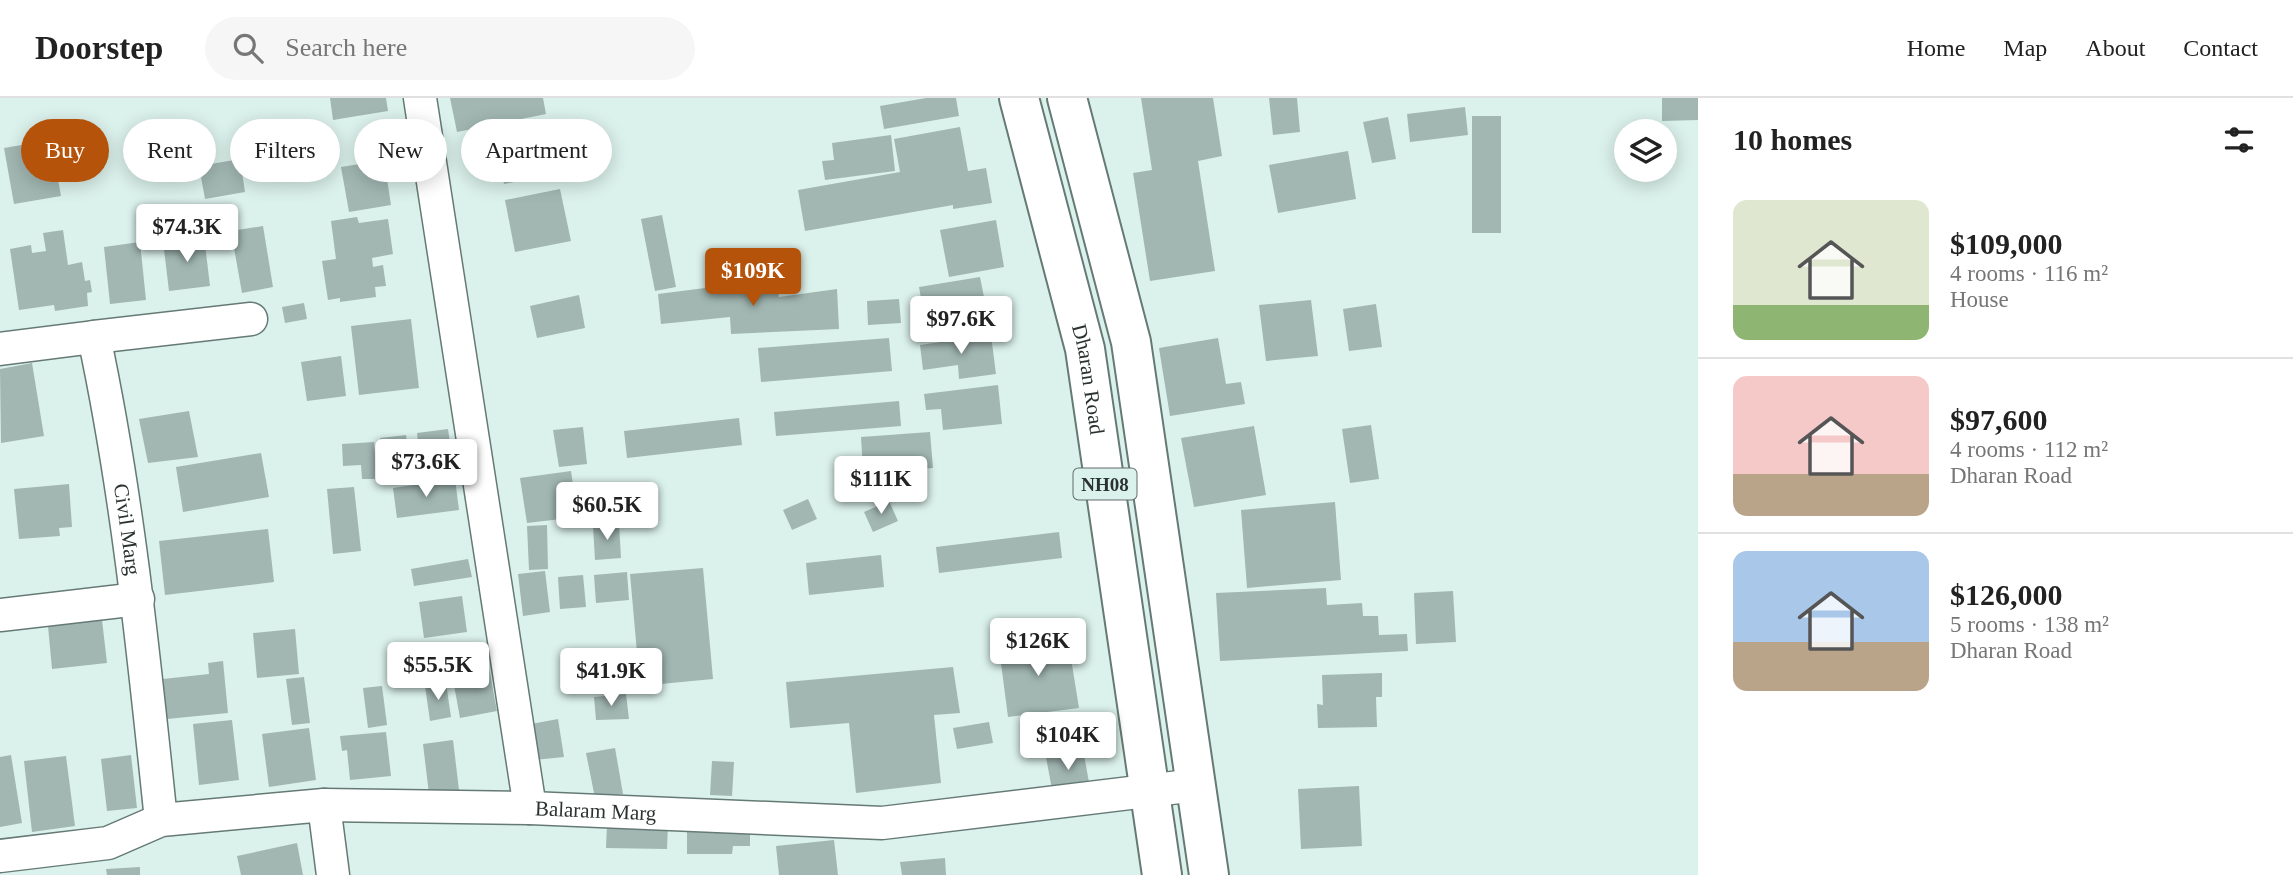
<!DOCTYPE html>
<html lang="en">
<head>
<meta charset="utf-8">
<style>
  :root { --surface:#fff; --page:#f6f6f6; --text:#222; --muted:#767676; --line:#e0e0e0; --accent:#b45309 }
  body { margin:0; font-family:Georgia,serif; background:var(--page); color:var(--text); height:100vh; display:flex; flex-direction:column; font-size:26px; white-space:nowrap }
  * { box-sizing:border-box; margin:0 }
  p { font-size:23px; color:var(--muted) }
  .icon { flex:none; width:38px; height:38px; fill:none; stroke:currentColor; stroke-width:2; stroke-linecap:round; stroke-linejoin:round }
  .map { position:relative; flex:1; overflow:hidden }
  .sheet { display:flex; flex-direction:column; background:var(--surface); width:595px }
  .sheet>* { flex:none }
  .top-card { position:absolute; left:21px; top:21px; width:665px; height:63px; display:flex; gap:14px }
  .buttons { position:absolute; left:1614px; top:21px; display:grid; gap:14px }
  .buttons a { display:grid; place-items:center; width:63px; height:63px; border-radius:50%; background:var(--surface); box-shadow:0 4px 18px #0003; font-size:35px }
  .price { position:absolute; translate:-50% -60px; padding:0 16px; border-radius:7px; background:#fff; color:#222; font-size:23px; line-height:46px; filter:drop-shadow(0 2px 4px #0008) }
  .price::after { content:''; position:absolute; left:50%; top:42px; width:21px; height:16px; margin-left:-10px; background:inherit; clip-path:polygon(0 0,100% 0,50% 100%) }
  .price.current { background:var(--accent); color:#fff }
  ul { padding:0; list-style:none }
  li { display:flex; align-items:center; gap:21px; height:175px; padding:0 35px }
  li+li { border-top:2px solid var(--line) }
  li span { display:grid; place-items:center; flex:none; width:196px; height:140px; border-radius:14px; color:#555 }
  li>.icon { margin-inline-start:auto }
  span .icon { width:84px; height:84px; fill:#fffc; stroke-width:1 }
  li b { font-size:30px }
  h2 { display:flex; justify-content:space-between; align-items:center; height:84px; padding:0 35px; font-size:30px }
  .chip { padding:0 24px; border-radius:32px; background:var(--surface); box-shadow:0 4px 18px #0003; font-size:24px; line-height:63px }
  .chip.current { background:var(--accent); color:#fff }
  header { display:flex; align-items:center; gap:42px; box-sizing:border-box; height:98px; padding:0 35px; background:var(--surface); border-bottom:2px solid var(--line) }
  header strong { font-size:33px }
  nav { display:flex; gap:38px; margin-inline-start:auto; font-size:24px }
  .search { width:490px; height:63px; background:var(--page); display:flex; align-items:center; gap:18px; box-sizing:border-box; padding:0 24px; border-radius:38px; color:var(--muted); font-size:26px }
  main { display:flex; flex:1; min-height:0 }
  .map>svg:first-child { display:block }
</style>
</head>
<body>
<header>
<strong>Doorstep</strong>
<div class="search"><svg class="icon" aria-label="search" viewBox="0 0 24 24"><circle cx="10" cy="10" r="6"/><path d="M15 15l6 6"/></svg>Search here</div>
<nav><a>Home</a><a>Map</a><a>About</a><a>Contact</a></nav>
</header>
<main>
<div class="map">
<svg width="1698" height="777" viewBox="0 0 1698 777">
  <rect width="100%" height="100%" fill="#dbf1eb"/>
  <g fill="#a2b7b2">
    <path d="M330,0H386L388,13L333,22Z"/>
    <path d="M450,0H543L546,16L457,34Z"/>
    <path d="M926,0H956L959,18L884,31L880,8Z"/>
    <path d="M1141,0H1213L1222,58L1198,63L1215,173L1150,183L1133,75L1152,72Z"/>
    <path d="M1269,0H1297L1300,34L1273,37Z"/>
    <path d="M1662,0H1698V22L1662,23Z"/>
    <path d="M1465,9L1468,37L1410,44L1407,16Z"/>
    <rect x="1472" y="18" width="29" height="117"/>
    <path d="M1388,19L1396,61L1372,65L1363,24Z"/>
    <path d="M960,29L968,73L986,70L992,105L953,111V107L805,133L798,92L900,74L894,41Z"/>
    <path d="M891,37L895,73L825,82L822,63L834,62L832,45Z"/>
    <path d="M51,42L61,98L14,106L4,50Z"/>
    <path d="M555,46L560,75L504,86L498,57Z"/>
    <path d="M1348,53L1356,101L1278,115L1269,67Z"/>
    <path d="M240,61L245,94L205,101L199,68Z"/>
    <path d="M384,62L391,107L349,114L341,69Z"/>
    <path d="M560,91L571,143L515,154L505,102Z"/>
    <path d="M662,117L676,189L655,193L641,121Z"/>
    <path d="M357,119L359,125L388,121L393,156L372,160L373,169L383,167L386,188L375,189L376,199L340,204V200L328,202L322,163L336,161L331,123Z"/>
    <path d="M996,122L1004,169L949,179L940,132Z"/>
    <path d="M263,128L273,189L242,195L231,133Z"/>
    <path d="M63,132L68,167L82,164L85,183L90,182L92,194L87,195L88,208L55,213L54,207L19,212L10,151L31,147L32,155L46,153L43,135Z"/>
    <path d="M204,138L210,188L169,193L163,143Z"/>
    <path d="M140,144L146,202L110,206L104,149Z"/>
    <path d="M980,179L984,199L973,200L977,224L965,226L963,218L925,224L919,189Z"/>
    <path d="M775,181L779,199L837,191L839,231L731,236L730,219L661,226L658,196Z"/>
    <path d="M579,197L585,230L537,240L530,208Z"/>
    <path d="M899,201L901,225L868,227L867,203Z"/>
    <path d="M1311,202L1318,258L1266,263L1259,207Z"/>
    <path d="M304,205L307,221L285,225L282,209Z"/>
    <path d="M1376,206L1382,249L1349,253L1343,211Z"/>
    <path d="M411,221L419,290L359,297L351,228Z"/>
    <path d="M991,237L996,276L959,281L958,267L923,272L920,247Z"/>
    <path d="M889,240L892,273L761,284L758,250Z"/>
    <path d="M1218,240L1226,286L1241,284L1245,306L1170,318L1159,250Z"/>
    <path d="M341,258L346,298L307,303L301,264Z"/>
    <path d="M32,265L44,338L1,345L0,271Z"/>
    <path d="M998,287L1002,326L943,332L941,311L926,312L924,296Z"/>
    <path d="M899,303L901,328L776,338L774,314Z"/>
    <path d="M189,313L198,359L148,365L139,321Z"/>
    <path d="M739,320L742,347L627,360L624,333Z"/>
    <path d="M1371,327L1379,381L1350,385L1342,331Z"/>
    <path d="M1254,328L1266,397L1194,409L1181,340Z"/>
    <path d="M583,329L587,366L559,369L553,332Z"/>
    <path d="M448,331L452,358L420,362L417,335Z"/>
    <path d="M930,334L933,370L889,373L890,387L864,389L861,339Z"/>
    <path d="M406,337L411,376L385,379L380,340Z"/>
    <path d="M374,344L377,381H362L361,367L343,368L342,346Z"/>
    <path d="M261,355L269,399L183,414L176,369Z"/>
    <path d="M571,373L578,419L527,425L520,380Z"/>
    <path d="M455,381L459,412L397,420L393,390Z"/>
    <path d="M69,386L72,429L59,430L60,438L19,441L14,391Z"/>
    <path d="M354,389L361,453L333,456L327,391Z"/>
    <path d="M808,401L817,421L792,432L783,412Z"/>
    <path d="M889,403L898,423L873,434L864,414Z"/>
    <path d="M1335,404L1341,482L1247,490L1241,412Z"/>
    <path d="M619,426L621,460L595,462L593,428Z"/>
    <path d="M547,427L548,471L529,472L527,428Z"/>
    <path d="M268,431L274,484L165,497L159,443Z"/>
    <path d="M1059,434L1062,460L939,475L936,449Z"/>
    <path d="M881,457L884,489L809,497L806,465Z"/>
    <path d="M468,461L472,479L414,488L411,471Z"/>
    <path d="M703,470L713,581L640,588L630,476Z"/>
    <path d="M545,473L550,514L523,518L518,476Z"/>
    <path d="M627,474L629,502L596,505L594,477Z"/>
    <path d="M583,477L586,509L560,511L558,479Z"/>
    <path d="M1326,490L1327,507L1362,505L1363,518H1378L1379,537L1407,536L1408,553L1220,563L1216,495Z"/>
    <path d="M1453,493L1456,544L1416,546L1414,495Z"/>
    <path d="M462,498L467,534L424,540L419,504Z"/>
    <path d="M102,522L107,565L52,571L48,528Z"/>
    <path d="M295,531L299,576L257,580L253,535Z"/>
    <path d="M1068,542L1079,610L1008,619L999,550Z"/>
    <path d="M223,563L228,615L167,621L163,581L209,576L208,565Z"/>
    <path d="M953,569L960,615L934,617L941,685L856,695L849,625L790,630L786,584Z"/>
    <path d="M489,570L497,613L460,620L452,576Z"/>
    <path d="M1382,575V599H1376L1377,629L1318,630L1317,606L1323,607L1322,577Z"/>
    <path d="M304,579L310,625L292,627L286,581Z"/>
    <path d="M446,585L451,619L430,623L425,588Z"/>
    <path d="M382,588L387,627L368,630L363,590Z"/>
    <path d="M626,596L629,621L596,622L594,599Z"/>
    <path d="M558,621L564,659L534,662L531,626Z"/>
    <path d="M232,622L239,682L199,687L193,626Z"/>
    <path d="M989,624L993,645L957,651L953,630Z"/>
    <path d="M309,630L316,682L269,689L262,636Z"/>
    <path d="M386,634L391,678L350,682L347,652L342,653L340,638Z"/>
    <path d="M453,642L459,692L429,696L423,646Z"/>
    <path d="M615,650L623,696L595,700L586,655Z"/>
    <path d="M1083,651L1090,690L1053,697L1046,659Z"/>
    <path d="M11,657L22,725L0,729V659Z"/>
    <path d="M131,657L137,710L107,713L101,661Z"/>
    <path d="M66,658L75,728L32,734L24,663Z"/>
    <path d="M712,663L734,664L732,698L710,697Z"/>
    <path d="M1359,688L1362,748L1301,751L1298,691Z"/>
    <path d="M607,725L668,727L667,751L606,750Z"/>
    <path d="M687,726L750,727V748H733L732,756H687Z"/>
    <path d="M834,742L838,777H779L776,748Z"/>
    <path d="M297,745L303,777H241L237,758Z"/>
    <path d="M945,760L946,777H902L900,764Z"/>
    <path d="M140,769V777H107L106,771Z"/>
  </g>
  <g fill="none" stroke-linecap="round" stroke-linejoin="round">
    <defs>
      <g id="street">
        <path d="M420,0L530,710"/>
        <path d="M94,239L251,221"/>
        <path id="s1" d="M0,251L94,239C128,398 144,560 161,722"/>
        <path d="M0,517L138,501"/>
        <path d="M324,707L333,777"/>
        <path id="s2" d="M0,758L108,745L161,722L324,707L530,710L882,725L1196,687"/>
      </g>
      <g id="primary">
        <path id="s3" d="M1019,0L1085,251L1162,777"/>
        <path d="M1067,0L1131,244L1209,777"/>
      </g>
    </defs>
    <use href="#street" stroke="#667a75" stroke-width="35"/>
    <use href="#primary" stroke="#667a75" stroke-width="42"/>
    <use href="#street" stroke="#fff" stroke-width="32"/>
    <use href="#primary" stroke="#fff" stroke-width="38"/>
  </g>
  <g text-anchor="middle" stroke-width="5" stroke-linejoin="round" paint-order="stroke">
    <rect fill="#dbf1eb" stroke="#606c69" stroke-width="2" x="1073.5" y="370.5" width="63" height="31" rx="5"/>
    <g font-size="19" font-weight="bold" fill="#2b3331">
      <text x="1105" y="393">NH08</text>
    </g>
    <g font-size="21" fill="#2b3331" stroke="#dbf1eb">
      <text dy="7" stroke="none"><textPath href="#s3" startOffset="290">Dharan Road</textPath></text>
      <text dy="7" stroke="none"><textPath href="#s1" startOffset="290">Civil Marg</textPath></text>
      <text dy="7" stroke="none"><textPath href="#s2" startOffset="602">Balaram Marg</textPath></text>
    </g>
  </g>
</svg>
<div class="buttons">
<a><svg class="icon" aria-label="layers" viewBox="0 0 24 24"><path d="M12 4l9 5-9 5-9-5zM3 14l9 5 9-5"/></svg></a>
</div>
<b class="price" style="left:187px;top:166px">$74.3K</b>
<b class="price current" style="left:753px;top:210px">$109K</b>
<b class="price" style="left:961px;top:258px">$97.6K</b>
<b class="price" style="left:426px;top:401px">$73.6K</b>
<b class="price" style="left:881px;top:418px">$111K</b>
<b class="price" style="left:607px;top:444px">$60.5K</b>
<b class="price" style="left:1038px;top:580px">$126K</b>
<b class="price" style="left:438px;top:604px">$55.5K</b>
<b class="price" style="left:611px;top:610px">$41.9K</b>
<b class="price" style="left:1068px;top:674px">$104K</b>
<div class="top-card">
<a class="chip current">Buy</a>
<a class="chip">Rent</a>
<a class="chip">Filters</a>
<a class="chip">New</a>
<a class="chip">Apartment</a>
</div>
</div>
<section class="sheet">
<h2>10 homes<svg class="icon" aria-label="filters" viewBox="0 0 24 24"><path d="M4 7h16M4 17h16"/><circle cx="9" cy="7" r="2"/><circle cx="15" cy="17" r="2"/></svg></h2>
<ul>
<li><span style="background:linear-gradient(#dfe7d0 75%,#8fb573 0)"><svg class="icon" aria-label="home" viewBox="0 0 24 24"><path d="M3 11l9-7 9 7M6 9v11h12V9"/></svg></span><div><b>$109,000</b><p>4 rooms · 116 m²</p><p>House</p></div></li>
<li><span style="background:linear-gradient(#f6c9c9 70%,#b9a48a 0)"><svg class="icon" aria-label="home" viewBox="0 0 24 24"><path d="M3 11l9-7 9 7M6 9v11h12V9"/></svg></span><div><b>$97,600</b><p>4 rooms · 112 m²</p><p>Dharan Road</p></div></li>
<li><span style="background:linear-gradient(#a9c7e8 65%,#b9a48a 0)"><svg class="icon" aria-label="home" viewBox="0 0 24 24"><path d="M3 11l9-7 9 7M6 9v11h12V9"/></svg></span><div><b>$126,000</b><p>5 rooms · 138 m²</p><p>Dharan Road</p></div></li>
</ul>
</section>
</main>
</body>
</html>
